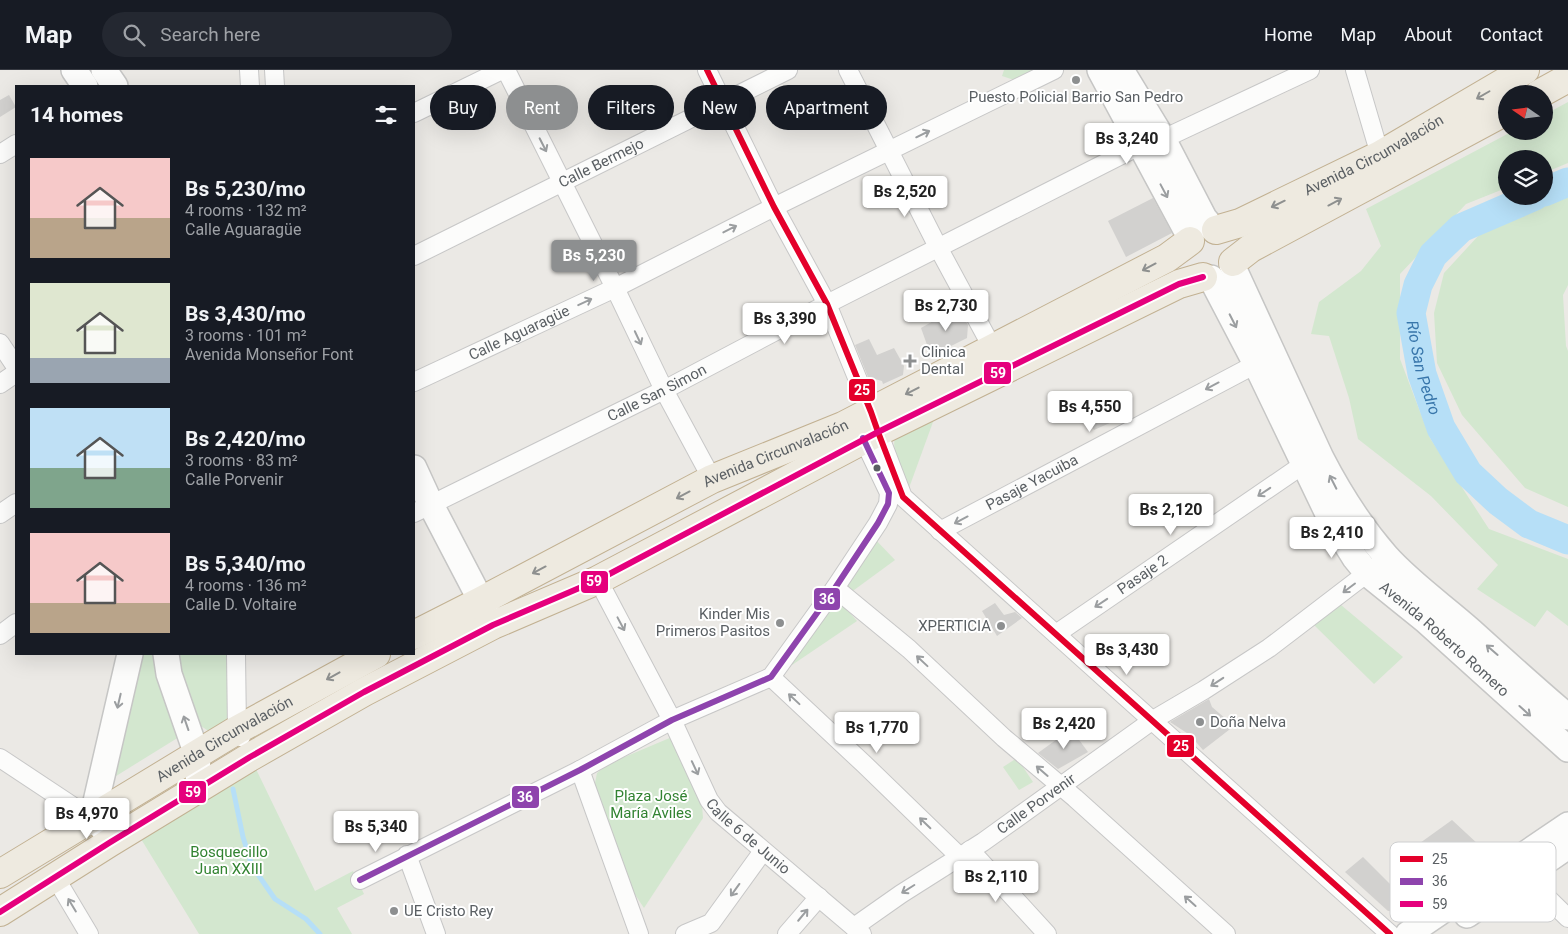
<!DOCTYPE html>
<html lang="en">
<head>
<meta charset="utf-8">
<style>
  :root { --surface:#171b24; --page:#242831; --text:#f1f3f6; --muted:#9ea1a6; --line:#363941; --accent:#8d8f90 }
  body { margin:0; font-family:Roboto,sans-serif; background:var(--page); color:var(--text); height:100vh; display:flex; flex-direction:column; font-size:19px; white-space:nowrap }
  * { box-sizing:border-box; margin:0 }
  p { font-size:16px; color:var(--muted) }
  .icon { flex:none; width:28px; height:28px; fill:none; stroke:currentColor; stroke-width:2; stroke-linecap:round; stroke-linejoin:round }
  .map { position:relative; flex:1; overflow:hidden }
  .side { position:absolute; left:15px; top:15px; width:400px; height:570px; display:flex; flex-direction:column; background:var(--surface); border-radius:0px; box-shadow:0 5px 20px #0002 }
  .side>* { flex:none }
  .banner { position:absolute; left:430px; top:15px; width:475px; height:45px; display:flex; gap:10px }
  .needle { width:32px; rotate:284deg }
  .controls { position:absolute; left:1498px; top:15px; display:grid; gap:10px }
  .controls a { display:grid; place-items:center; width:55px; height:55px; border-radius:50%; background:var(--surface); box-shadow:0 5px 20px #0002; font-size:25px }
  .price { position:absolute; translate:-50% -42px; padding:0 11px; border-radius:5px; background:#fff; color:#222; font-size:16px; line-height:32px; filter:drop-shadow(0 1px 2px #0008) }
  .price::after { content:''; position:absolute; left:50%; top:30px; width:15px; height:11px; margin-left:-8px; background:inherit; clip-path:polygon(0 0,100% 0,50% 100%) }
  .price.on { background:var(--accent); color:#fff }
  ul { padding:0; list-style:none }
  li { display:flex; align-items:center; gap:15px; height:125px; padding:0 15px }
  li span { display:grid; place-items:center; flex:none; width:140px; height:100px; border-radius:0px; color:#555 }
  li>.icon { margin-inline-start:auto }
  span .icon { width:60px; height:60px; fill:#fffc; stroke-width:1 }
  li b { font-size:21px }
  h2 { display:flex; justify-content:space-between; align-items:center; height:60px; padding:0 15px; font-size:21px }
  .chip { padding:0 18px; border-radius:22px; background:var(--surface); box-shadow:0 5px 20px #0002; font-size:18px; line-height:45px }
  .chip.on { background:var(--accent); color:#fff }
  header { display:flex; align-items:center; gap:30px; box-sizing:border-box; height:70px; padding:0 25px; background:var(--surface); border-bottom:1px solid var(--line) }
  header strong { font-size:24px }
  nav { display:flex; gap:28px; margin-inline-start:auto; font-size:18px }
  .search { width:350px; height:45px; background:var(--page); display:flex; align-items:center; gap:12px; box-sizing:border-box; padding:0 18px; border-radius:28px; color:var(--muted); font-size:19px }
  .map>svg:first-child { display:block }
</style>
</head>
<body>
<header>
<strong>Map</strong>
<div class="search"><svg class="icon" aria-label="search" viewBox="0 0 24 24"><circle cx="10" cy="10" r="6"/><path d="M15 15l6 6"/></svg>Search here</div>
<nav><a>Home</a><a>Map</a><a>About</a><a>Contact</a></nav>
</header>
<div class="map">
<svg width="1568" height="864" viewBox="0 0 1568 864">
  <rect width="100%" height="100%" fill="#ebe9e5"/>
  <g fill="#d3e7cf">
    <path d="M1004,0H1034L1014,10L1002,6Z"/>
    <path d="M1568,32V93L1544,103V89H1506V118L1466,134L1400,204V289L1430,368L1489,459L1568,489V556L1547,540L1535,557L1477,519L1498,495L1431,426L1358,369L1349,328L1329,266L1311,264L1319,232L1361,201L1381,176L1366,139L1513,61H1544V45Z"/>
    <path d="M1568,126V215L1563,225L1566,276L1568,281V437L1525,418L1462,345L1437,293L1434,243L1444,203L1479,165Z"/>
    <path d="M935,341L933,352L909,418C900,401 890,381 896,362Z"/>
    <path d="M871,465L895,490L850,523L839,514Z"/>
    <path d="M832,523L857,551L792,595L790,592Z"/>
    <path d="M1341,535L1403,587L1374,614L1314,555Z"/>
    <path d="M138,584H159L179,667L108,711Z"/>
    <path d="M175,584H228L230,651L213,664L201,656L191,642Z"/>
    <path d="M672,667L702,735L703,748L644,838L634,823L594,718L597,703L608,694Z"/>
    <path d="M1017,688L1033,712L1019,720L1003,697Z"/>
    <path d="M255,697L315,821L353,801L364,824L337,838L352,864H199L138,764Z"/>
  </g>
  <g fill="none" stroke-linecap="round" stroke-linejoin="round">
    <path stroke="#b6dff7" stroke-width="5" d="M233,719L243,767L252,796L275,829L306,849L320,864"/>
    <g stroke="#b6dff7" stroke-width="29">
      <path d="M1544,122L1568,112"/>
      <path id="s1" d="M1535,126L1461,158L1433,185L1418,215L1411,243L1422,304L1441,358L1468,403L1498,431L1529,454L1568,470"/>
    </g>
  </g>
  <g fill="#d2d1cf">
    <path d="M9,25L16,37L0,47V30Z"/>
    <path d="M1153,128L1172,163L1126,187L1108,151Z"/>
    <path d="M958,237L968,255L967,268L931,286L921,258Z"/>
    <path d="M869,269L877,285L894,278L904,296L903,305L883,314L882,311L868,307L855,275Z"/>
    <path d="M1100,331L1112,352L1094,360L1083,342Z"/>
    <path d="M995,533L1004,545L1015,542L1022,548L997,566L982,541Z"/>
    <path d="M1209,629L1212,637L1234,656L1203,680L1190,665L1170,652Z"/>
    <path d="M1071,659L1088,682L1058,699L1038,683Z"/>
    <path d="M1452,750L1493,788L1420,831L1417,827L1449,796L1420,773Z"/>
    <path d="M1363,787L1396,820L1404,840L1388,841L1345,802Z"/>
  </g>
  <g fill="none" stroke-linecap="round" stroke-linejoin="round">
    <defs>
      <g id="street">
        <path d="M249,0L250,16"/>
        <path d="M274,0L275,16"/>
        <path d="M506,0L615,218L664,320L712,409"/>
        <path d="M707,0L774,137L827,234L871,342L878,362L903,427L1390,864"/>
        <path d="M848,0L939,179L993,279"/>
        <path d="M1355,0L1380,85"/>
        <path d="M414,43L502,0"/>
        <path d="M1163,69L1310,0"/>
        <path d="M0,84L16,74"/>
        <path id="s2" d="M414,186L788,0"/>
        <path d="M0,273L16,297"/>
        <path id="s3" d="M414,312L615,218L774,137L1054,0"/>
        <path d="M0,314L16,303"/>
        <path id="s4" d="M414,443L664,320L827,234L1139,76"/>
        <path d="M0,444L16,433"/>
        <path id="s5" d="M940,461L1256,294"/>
        <path id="s6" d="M598,510L672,650L709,730L718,742L862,864"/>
        <path d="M835,518L909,579L1004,668L1075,728L1226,864"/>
        <path id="s7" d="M1056,564L1304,394"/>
        <path d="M0,565L16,553"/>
        <path d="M236,584L237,660L241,667"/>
        <path d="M771,607L864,694L960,787"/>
        <path d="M0,688L92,749L109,773"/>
        <path d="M580,700L639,864"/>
        <path d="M970,780L1047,864"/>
        <path d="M407,785L436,864"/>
        <path d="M1525,806L1568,848"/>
        <path d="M55,807L89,864"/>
        <path d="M360,810L580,700L672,650L771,607L835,518L878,453L888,434L889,423L860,362"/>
        <path id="s8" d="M854,857L901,824L983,772L1153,650L1204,620L1269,578L1375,497"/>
        <path d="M685,864L711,853L763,781"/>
        <path d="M787,864L819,827"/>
      </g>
      <g id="secondary">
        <path d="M74,0L85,16"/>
        <path d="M104,0L115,16"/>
        <path d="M1100,0L1191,169"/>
        <path d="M1121,0L1163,69L1204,148L1214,160"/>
        <path d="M1232,195L1321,388C1339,423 1360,456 1386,486C1411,514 1443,536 1471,561C1503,590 1535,619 1568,647"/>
        <path id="s9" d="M1211,208L1256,294L1330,448L1355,488L1368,504L1425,550L1568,679"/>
        <path d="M414,398L431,435L490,548"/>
        <path d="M166,584L169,604L197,685L199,718"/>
        <path d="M92,749L130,584"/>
        <path d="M1467,845L1568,776"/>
        <path d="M1408,864L1568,755"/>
      </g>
      <g id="highway">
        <path d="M1539,24L1568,8"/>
        <path id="s10" d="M1216,160L1240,153L1380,85L1525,0"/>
        <path d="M1233,192L1251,178L1506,41"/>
        <path id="s11" d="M414,565L481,531L712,409L843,356L1167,188L1190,171"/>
        <path id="s12" d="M0,804L237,660L376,584"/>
        <path d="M0,842L109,773L250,687L364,622L493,555L598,510L878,362L1179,214L1203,207"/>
      </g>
    </defs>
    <use href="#street" stroke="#c7c7c7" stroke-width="20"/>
    <use href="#secondary" stroke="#c6c6c5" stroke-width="28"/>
    <use href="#highway" stroke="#c2b192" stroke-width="30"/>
    <use href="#street" stroke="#fcfcfb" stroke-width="18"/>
    <use href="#secondary" stroke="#fcfcfb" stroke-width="25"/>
    <use href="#highway" stroke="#eeeae0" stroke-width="28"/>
    <defs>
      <path id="bus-1" d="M707,0L774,137L827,234L871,342L878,362L903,427L1390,864"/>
      <path id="bus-2" d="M360,810L580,700L672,650L771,607L835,518L878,453L888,434L889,423L863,368"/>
      <path id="bus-3" d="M0,842L109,773L250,687L364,622L493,555L598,510L878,362L1179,214L1203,207"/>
    </defs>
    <use href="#bus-1" stroke="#fff" stroke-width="10"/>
    <use href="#bus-2" stroke="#fff" stroke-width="10"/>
    <use href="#bus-3" stroke="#fff" stroke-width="10"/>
    <use href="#bus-1" stroke="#e4002b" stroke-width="6"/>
    <use href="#bus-2" stroke="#8e44ad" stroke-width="6"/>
    <use href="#bus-3" stroke="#e5007d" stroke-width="6"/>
  </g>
  <defs><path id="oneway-shaft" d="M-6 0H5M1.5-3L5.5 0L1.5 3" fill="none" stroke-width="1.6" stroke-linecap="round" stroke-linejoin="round" transform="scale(1.25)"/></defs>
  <g stroke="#8e908f">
    <use href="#oneway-shaft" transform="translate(1483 25) rotate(150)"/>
    <use href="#oneway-shaft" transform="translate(1335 132) rotate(-28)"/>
    <use href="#oneway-shaft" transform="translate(1278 134) rotate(154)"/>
    <use href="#oneway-shaft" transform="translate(1149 197) rotate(152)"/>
    <use href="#oneway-shaft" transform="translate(912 321) rotate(153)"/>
    <use href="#oneway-shaft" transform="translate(683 425) rotate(152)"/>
    <use href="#oneway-shaft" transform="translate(539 500) rotate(152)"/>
    <use href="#oneway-shaft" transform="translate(333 606) rotate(151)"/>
  </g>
  <g stroke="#9b9ea0">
    <use href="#oneway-shaft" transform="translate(923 64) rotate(-26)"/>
    <use href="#oneway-shaft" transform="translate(543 75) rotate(63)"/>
    <use href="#oneway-shaft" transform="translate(1164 121) rotate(62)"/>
    <use href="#oneway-shaft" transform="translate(730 159) rotate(-27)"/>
    <use href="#oneway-shaft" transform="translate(585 232) rotate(-25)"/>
    <use href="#oneway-shaft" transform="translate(1233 251) rotate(63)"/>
    <use href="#oneway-shaft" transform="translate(638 268) rotate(65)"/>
    <use href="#oneway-shaft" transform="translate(1212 316) rotate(152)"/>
    <use href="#oneway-shaft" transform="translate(1333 412) rotate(-117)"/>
    <use href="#oneway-shaft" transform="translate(1264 422) rotate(146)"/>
    <use href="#oneway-shaft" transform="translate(961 450) rotate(152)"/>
    <use href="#oneway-shaft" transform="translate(1349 518) rotate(143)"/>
    <use href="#oneway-shaft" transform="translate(1101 533) rotate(146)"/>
    <use href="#oneway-shaft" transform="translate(621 554) rotate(62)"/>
    <use href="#oneway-shaft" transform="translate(1492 580) rotate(-139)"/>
    <use href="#oneway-shaft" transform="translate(922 591) rotate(-137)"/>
    <use href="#oneway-shaft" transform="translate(1217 612) rotate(147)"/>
    <use href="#oneway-shaft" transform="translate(794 629) rotate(-137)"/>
    <use href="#oneway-shaft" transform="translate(119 631) rotate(103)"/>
    <use href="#oneway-shaft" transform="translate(1525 641) rotate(42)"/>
    <use href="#oneway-shaft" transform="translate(186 653) rotate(-109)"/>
    <use href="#oneway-shaft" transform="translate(695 698) rotate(65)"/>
    <use href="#oneway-shaft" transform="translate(1042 701) rotate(-139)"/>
    <use href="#oneway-shaft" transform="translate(925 753) rotate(-136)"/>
    <use href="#oneway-shaft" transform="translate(908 819) rotate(148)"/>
    <use href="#oneway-shaft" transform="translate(735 820) rotate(126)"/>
    <use href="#oneway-shaft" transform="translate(1190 831) rotate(-138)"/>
    <use href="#oneway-shaft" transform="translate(72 835) rotate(-121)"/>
    <use href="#oneway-shaft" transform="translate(803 845) rotate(-50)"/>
  </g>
  <g fill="#8d8f90" stroke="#fff" stroke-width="2">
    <circle cx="1076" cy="10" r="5"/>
    <path d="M907.5 283.5h5v5h5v5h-5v5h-5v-5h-5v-5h5z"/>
    <circle cx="780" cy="553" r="5"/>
    <circle cx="1001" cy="556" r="5"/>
    <circle cx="1200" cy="652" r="5"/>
    <circle cx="394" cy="841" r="5"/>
  </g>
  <circle fill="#5a5f63" stroke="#fff" stroke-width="2" cx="877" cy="398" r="4.5"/>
  <g text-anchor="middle" stroke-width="4" stroke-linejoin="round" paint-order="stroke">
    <g font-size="15" fill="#5a5f63" stroke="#fff" text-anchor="start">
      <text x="1076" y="32" text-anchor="middle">Puesto Policial Barrio San Pedro</text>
      <text x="921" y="287">Clinica<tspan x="921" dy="17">Dental</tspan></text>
      <text x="770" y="549" text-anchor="end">Kinder Mis<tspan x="770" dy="17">Primeros Pasitos</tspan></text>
      <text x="991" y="561" text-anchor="end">XPERTICIA</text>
      <text x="1210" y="657">Doña Nelva</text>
      <text x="404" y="846">UE Cristo Rey</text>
    </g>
    <g font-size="15" fill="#5a5f63" stroke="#fff">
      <text dy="5" stroke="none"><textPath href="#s10" startOffset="175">Avenida Circunvalación</textPath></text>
      <text dy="5" stroke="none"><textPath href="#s2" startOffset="209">Calle Bermejo</textPath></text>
      <text dy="5" stroke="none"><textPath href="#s3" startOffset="116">Calle Aguaragüe</textPath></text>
      <text dy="5" stroke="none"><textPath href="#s4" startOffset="271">Calle San Simon</textPath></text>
      <text dy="5" stroke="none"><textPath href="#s11" startOffset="405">Avenida Circunvalación</textPath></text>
      <text dy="5" stroke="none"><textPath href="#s5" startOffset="104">Pasaje Yacuiba</textPath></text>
      <text dy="5" stroke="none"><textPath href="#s7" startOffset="105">Pasaje 2</textPath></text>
      <text dy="5" stroke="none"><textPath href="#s9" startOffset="436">Avenida Roberto Romero</textPath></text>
      <text dy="5" stroke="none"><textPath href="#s12" startOffset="262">Avenida Circunvalación</textPath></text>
      <text dy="5" stroke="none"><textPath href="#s8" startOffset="220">Calle Porvenir</textPath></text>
      <text dy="5" stroke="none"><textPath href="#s6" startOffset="300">Calle 6 de Junio</textPath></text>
    </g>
    <g font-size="15" fill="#328331" stroke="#fff">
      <text x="651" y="731">Plaza José<tspan x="651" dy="17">María Aviles</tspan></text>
      <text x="229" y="787">Bosquecillo<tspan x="229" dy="17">Juan XXIII</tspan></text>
    </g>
    <g font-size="16" font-style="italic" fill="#3876ab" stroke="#fff">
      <text dy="6" stroke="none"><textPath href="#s1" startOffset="238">Río San Pedro</textPath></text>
    </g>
  </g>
  <rect x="1390" y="772" width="166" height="80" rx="8" fill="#fff" stroke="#cecfd0" stroke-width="1"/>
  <rect x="1400" y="786" width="23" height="6" fill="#e4002b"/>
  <rect x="1400" y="808" width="23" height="7" fill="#8e44ad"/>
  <rect x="1400" y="831" width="23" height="6" fill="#e5007d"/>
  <g font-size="14" fill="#5a5f63">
    <text x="1432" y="794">25</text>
    <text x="1432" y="816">36</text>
    <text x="1432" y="839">59</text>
  </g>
  <g stroke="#fff" stroke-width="2">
    <rect x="983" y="291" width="29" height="24" rx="5" fill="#e5007d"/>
    <rect x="848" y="308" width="28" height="24" rx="5" fill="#e4002b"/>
    <rect x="580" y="500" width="29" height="24" rx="5" fill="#e5007d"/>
    <rect x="813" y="517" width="28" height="24" rx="5" fill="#8e44ad"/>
    <rect x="1166" y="664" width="29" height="24" rx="5" fill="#e4002b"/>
    <rect x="178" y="710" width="29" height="24" rx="5" fill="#e5007d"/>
    <rect x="511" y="715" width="29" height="24" rx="5" fill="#8e44ad"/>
  </g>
  <g font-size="14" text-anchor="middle" font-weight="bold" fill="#fff">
    <text x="998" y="308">59</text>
    <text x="862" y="325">25</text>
    <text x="594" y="516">59</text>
    <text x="827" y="534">36</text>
    <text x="1181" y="681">25</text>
    <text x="193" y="727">59</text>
    <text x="525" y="732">36</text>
  </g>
</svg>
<div class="controls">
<a><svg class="needle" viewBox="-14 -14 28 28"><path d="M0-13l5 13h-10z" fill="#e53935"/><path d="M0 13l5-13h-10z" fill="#9ea1a6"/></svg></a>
<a><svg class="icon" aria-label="layers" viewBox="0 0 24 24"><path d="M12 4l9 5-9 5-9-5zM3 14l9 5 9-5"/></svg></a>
</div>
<b class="price" style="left:1127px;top:95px">Bs 3,240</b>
<b class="price" style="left:905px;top:148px">Bs 2,520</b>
<b class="price on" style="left:594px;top:212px">Bs 5,230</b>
<b class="price" style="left:946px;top:262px">Bs 2,730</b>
<b class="price" style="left:785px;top:275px">Bs 3,390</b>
<b class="price" style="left:1090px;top:363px">Bs 4,550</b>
<b class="price" style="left:1171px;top:466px">Bs 2,120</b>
<b class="price" style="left:1332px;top:489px">Bs 2,410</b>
<b class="price" style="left:1127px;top:606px">Bs 3,430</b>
<b class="price" style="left:1064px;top:680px">Bs 2,420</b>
<b class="price" style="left:877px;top:684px">Bs 1,770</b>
<b class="price" style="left:87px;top:770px">Bs 4,970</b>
<b class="price" style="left:376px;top:783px">Bs 5,340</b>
<b class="price" style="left:996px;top:833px">Bs 2,110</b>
<div class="banner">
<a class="chip">Buy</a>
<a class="chip on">Rent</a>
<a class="chip">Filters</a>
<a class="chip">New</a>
<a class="chip">Apartment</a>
</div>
<section class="side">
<h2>14 homes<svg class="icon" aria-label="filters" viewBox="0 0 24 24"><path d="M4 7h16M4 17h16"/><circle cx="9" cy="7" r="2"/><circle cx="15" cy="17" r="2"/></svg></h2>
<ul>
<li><span style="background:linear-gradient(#f6c9c9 60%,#b9a48a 0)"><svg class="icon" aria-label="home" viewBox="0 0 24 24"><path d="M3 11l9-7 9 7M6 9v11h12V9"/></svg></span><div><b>Bs 5,230/mo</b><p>4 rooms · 132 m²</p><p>Calle Aguaragüe</p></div></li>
<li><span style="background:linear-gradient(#dfe7d0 75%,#9aa5b1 0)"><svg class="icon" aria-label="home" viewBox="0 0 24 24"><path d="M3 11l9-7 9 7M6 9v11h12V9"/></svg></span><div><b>Bs 3,430/mo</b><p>3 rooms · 101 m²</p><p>Avenida Monseñor Font</p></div></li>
<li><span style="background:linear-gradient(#bfe0f5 60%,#7fa58c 0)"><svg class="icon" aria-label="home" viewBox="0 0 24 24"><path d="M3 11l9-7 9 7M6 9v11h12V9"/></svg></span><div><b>Bs 2,420/mo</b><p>3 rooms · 83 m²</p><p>Calle Porvenir</p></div></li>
<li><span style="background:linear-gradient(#f6c9c9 70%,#b9a48a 0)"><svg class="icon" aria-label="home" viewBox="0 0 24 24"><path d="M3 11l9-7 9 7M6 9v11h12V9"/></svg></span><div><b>Bs 5,340/mo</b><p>4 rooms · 136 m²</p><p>Calle D. Voltaire</p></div></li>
</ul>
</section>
</div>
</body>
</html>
